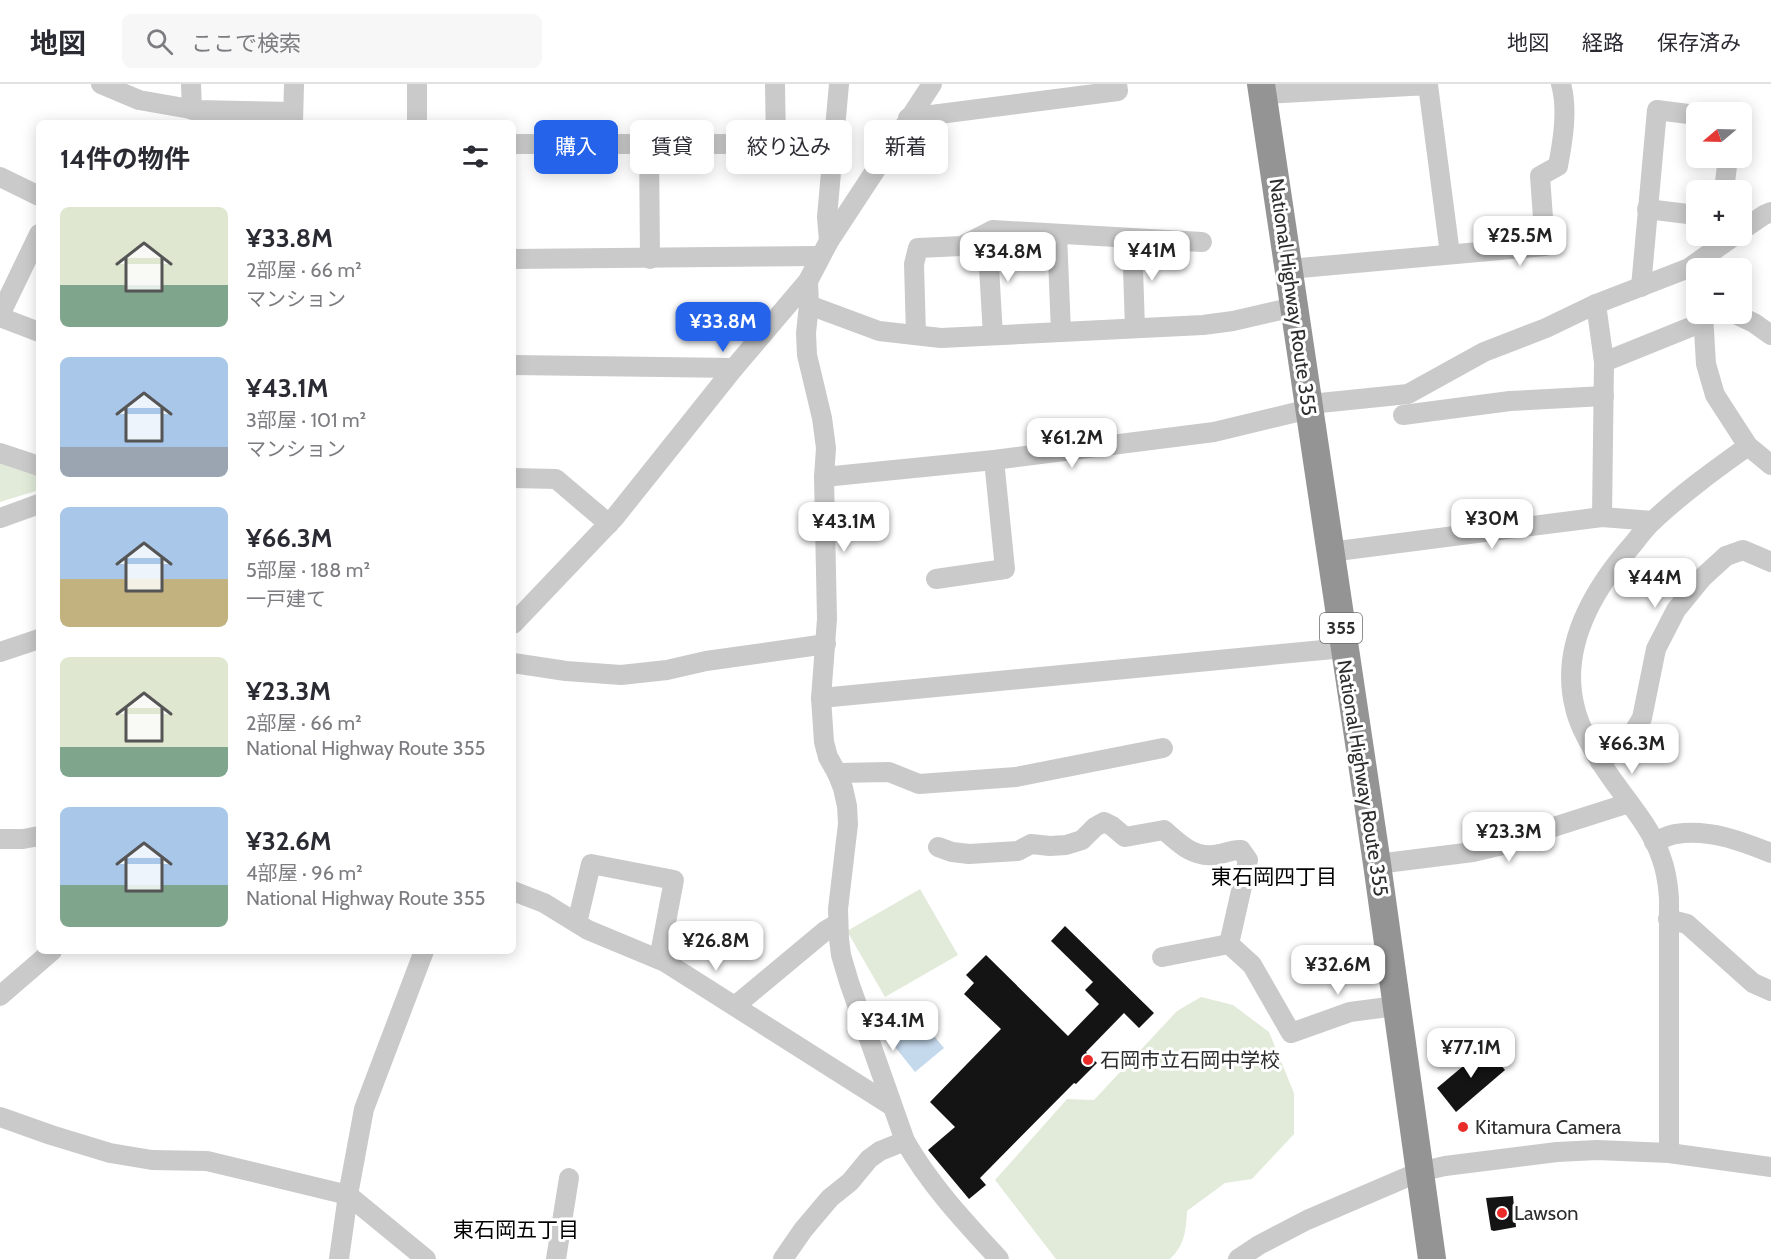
<!DOCTYPE html>
<html lang="ja">
<head>
<meta charset="utf-8">
<style>
  :root { --surface:#fff; --page:#f7f7f7; --text:#2b2b33; --muted:#7c7c81; --line:#e1e1e2; --accent:#2563eb }
  body { margin:0; font-family:Cabin,"Noto Sans JP",sans-serif; background:var(--page); color:var(--text); height:100vh; display:flex; flex-direction:column; font-size:22px; white-space:nowrap }
  * { box-sizing:border-box; margin:0 }
  p { font-size:20px; color:var(--muted) }
  .icon { flex:none; width:33px; height:33px; fill:none; stroke:currentColor; stroke-width:2; stroke-linecap:round; stroke-linejoin:round }
  .map { position:relative; flex:1; overflow:hidden }
  .drawer { position:absolute; left:36px; top:36px; width:480px; height:834px; display:flex; flex-direction:column; background:var(--surface); border-radius:9px; box-shadow:0 3px 15px #0003 }
  .drawer>* { flex:none }
  .hud { position:absolute; left:534px; top:36px; width:570px; height:54px; display:flex; gap:12px }
  .needle { width:39px; rotate:251deg }
  .buttons { position:absolute; left:1686px; top:18px; display:grid; gap:12px }
  .buttons a { display:grid; place-items:center; width:66px; height:66px; border-radius:9px; background:var(--surface); box-shadow:0 3px 15px #0003; font-size:30px }
  .price { position:absolute; translate:-50% -51px; padding:0 14px; border-radius:12px; background:#fff; color:#222; font-size:20px; line-height:39px; filter:drop-shadow(0 2px 3px #0008) }
  .price::after { content:''; position:absolute; left:50%; top:36px; width:18px; height:14px; margin-left:-9px; background:inherit; clip-path:polygon(0 0,100% 0,50% 100%) }
  .price.active { background:var(--accent); color:#fff }
  ul { padding:0; list-style:none }
  li { display:flex; align-items:center; gap:18px; height:150px; padding:0 24px }
  li span { display:grid; place-items:center; flex:none; width:168px; height:120px; border-radius:9px; color:#555 }
  li>.icon { margin-inline-start:auto }
  span .icon { width:72px; height:72px; fill:#fffc; stroke-width:1 }
  li b { font-size:26px }
  h2 { display:flex; justify-content:space-between; align-items:center; height:72px; padding:0 24px; font-size:26px }
  .chip { padding:0 21px; border-radius:9px; background:var(--surface); box-shadow:0 3px 15px #0003; font-size:21px; line-height:54px }
  .chip.active { background:var(--accent); color:#fff }
  header { display:flex; align-items:center; gap:36px; box-sizing:border-box; height:84px; padding:0 30px; background:var(--surface); border-bottom:2px solid var(--line) }
  header strong { font-size:28px }
  nav { display:flex; gap:33px; margin-inline-start:auto; font-size:21px }
  .search { width:420px; height:54px; background:var(--page); display:flex; align-items:center; gap:15px; box-sizing:border-box; padding:0 21px; border-radius:9px; color:var(--muted); font-size:22px }
  .map>svg:first-child { display:block }
</style>
</head>
<body>
<header>
<strong>地図</strong>
<div class="search"><svg class="icon" aria-label="search" viewBox="0 0 24 24"><circle cx="10" cy="10" r="6"/><path d="M15 15l6 6"/></svg>ここで検索</div>
<nav><a>地図</a><a>経路</a><a>保存済み</a></nav>
</header>
<div class="map">
<svg width="1771" height="1175" viewBox="0 0 1771 1175">
  <rect width="100%" height="100%" fill="#fff"/>
  <g fill="#e2ebda">
    <path d="M0,375L39,391V406L0,418Z"/>
    <path d="M920,805L958,871L885,913L847,847Z"/>
    <path d="M1201,913L1233,921L1269,948L1294,1009V1050L1252,1095L1225,1099L1187,1127C1186,1146 1185,1161 1170,1175H1056L995,1096L1067,1015L1094,1016L1177,927Z"/>
  </g>
  <path fill="#c5d9ec" d="M908,921L944,964L915,988L880,944Z"/>
  <g fill="#141414">
    <path d="M1065,842L1154,929L1139,944L1124,929L1086,968L1097,979L1076,1000L1074,999L980,1094L986,1101L969,1115L928,1066L955,1043L930,1018L1001,945L964,910L974,899L966,891L986,871L1068,952L1099,920L1085,906L1093,898L1051,857Z"/>
    <path d="M1486,963L1505,986L1456,1028L1437,1004Z"/>
    <path d="M1513,1112L1516,1143L1494,1147L1491,1146L1486,1114Z"/>
  </g>
  <g fill="none" stroke-linecap="round" stroke-linejoin="round">
    <g stroke="#cacaca" stroke-width="20">
      <path d="M101,0L139,16L196,26L293,28"/>
      <path d="M191,0L192,26"/>
      <path d="M775,0L776,60"/>
      <path d="M1263,10L1428,1L1450,170"/>
      <path d="M908,34L1118,7L1117,0"/>
      <path d="M293,39L294,0"/>
      <path d="M417,39V0"/>
      <path d="M513,60H833"/>
      <path d="M649,60L650,175"/>
      <path d="M0,93L39,112"/>
      <path d="M1724,106L1728,74"/>
      <path d="M1647,125L1696,131"/>
      <path d="M1742,146L1764,131L1771,128"/>
      <path d="M987,150L993,251"/>
      <path d="M1057,150L1061,248"/>
      <path d="M1132,154L1135,244"/>
      <path d="M829,157L827,133L839,0"/>
      <path d="M513,175L820,172"/>
      <path d="M1289,185L1545,162L1540,92L1558,82C1563,56 1568,25 1561,0"/>
      <path d="M808,197L809,221L806,249L807,271L822,334L826,364L824,393L827,535L821,614L824,658L828,673L837,689L843,704L847,722L848,740L838,825L839,855L841,871L849,898L905,1057C930,1101 965,1138 999,1175"/>
      <path d="M1641,203L1657,26L1696,31"/>
      <path d="M1596,220L1604,278L1602,433"/>
      <path d="M809,221L879,247L941,254L1203,241L1233,237L1294,223"/>
      <path d="M1703,230L1706,280L1715,311L1748,362L1771,381"/>
      <path d="M1735,230L1754,239L1771,251"/>
      <path d="M0,231L39,150"/>
      <path d="M0,233L39,248"/>
      <path d="M916,251L914,180L918,164L962,162L993,146L1202,158"/>
      <path d="M1604,278L1703,238"/>
      <path d="M513,281L734,284"/>
      <path d="M1403,331L1510,317L1604,312"/>
      <path d="M0,369L39,382"/>
      <path d="M824,393L994,376L1214,348L1297,328L1320,319L1408,310L1484,268L1546,244L1596,220L1689,184L1734,152"/>
      <path d="M513,394L556,395L609,440"/>
      <path d="M0,434L39,420"/>
      <path d="M1330,468L1602,433L1653,437"/>
      <path d="M936,495L1005,485L994,376"/>
      <path d="M513,540L615,433L734,284L808,197L829,157L932,0"/>
      <path d="M0,568L39,555"/>
      <path d="M513,579L566,587L621,591L667,586L706,577L826,560"/>
      <path d="M821,614L1344,564"/>
      <path d="M1600,678L1628,657L1642,634L1656,565L1676,526L1703,493L1726,472L1743,466L1771,478"/>
      <path d="M837,689L889,688L919,700L1016,693L1163,664"/>
      <path d="M0,755H23L39,752"/>
      <path d="M1654,758C1661,755 1669,751 1676,750C1710,745 1741,757 1771,769"/>
      <path d="M938,763L952,768L969,770L1018,767L1031,760L1050,762L1066,761L1082,756L1095,743L1104,738L1112,742L1125,753L1164,746C1179,759 1192,773 1213,771C1223,771 1231,765 1241,766L1248,776L1229,860"/>
      <path d="M1377,780L1473,768L1507,760L1541,747L1629,719"/>
      <path d="M513,807L544,819L588,846L665,878L892,1022"/>
      <path d="M1668,835L1687,840L1753,899L1771,907"/>
      <path d="M577,839L591,780L674,796L659,875"/>
      <path d="M1229,860L1252,881L1291,949L1350,928L1396,922"/>
      <path d="M1162,873L1229,860"/>
      <path d="M0,912L52,867"/>
      <path d="M735,922L825,847L837,840"/>
      <path d="M0,1033L51,1051L110,1069L152,1076L207,1077L348,1111L426,1175"/>
      <path d="M1669,1069V814C1668,800 1666,786 1661,773C1650,739 1619,709 1600,677C1590,661 1579,642 1575,624C1559,562 1594,504 1634,459C1640,451 1647,442 1655,435C1684,408 1716,385 1748,362"/>
      <path d="M339,1175L348,1111L364,1025L424,867"/>
      <path d="M556,1175L569,1094"/>
      <path d="M783,1175L803,1146L830,1114L850,1098L869,1075L880,1067L905,1057"/>
      <path d="M1238,1175L1259,1161L1307,1136L1419,1088L1445,1082L1557,1068L1597,1066L1669,1069L1771,1083"/>
    </g>
    <path stroke="#949494" stroke-width="28" d="M1261,0L1377,780L1432,1175"/>
  </g>
  <g fill="#ea2c29" stroke="#fff" stroke-width="2">
    <circle cx="1088" cy="976" r="6"/>
    <circle cx="1463" cy="1043" r="6"/>
    <circle cx="1502" cy="1129" r="6"/>
  </g>
  <g text-anchor="middle" stroke-width="6" stroke-linejoin="round" paint-order="stroke">
    <rect fill="#fff" stroke="#6c6c6c" stroke-width="1.5" x="1320" y="529" width="42" height="30" rx="4.5"/>
    <g font-size="18" font-weight="bold" fill="#2d2d2d">
      <text x="1341" y="550">355</text>
    </g>
    <g font-size="20" fill="#2d2d2d" stroke="#fff">
      <text transform="translate(1293 213) rotate(82)" y="7">National Highway Route 355</text>
      <text transform="translate(1363 694) rotate(81)" y="7">National Highway Route 355</text>
    </g>
    <g font-size="20" fill="#2d2d2d" stroke="#fff" text-anchor="start">
      <text x="1100" y="983">石岡市立石岡中学校</text>
      <text x="1475" y="1050">Kitamura Camera</text>
      <text x="1514" y="1136">Lawson</text>
    </g>
    <g font-size="21" fill="#000" stroke="#fff">
      <text x="1274" y="800">東石岡四丁目</text>
      <text x="516" y="1153">東石岡五丁目</text>
    </g>
  </g>
</svg>
<div class="buttons">
<a><svg class="needle" viewBox="-14 -14 28 28"><path d="M0-13l5 13h-10z" fill="#e53935"/><path d="M0 13l5-13h-10z" fill="#7c7c81"/></svg></a>
<a>+</a>
<a>−</a>
</div>
<b class="price" style="left:1520px;top:183px">¥25.5M</b>
<b class="price" style="left:1152px;top:198px">¥41M</b>
<b class="price" style="left:1008px;top:199px">¥34.8M</b>
<b class="price active" style="left:723px;top:269px">¥33.8M</b>
<b class="price" style="left:1072px;top:385px">¥61.2M</b>
<b class="price" style="left:1492px;top:466px">¥30M</b>
<b class="price" style="left:844px;top:469px">¥43.1M</b>
<b class="price" style="left:1655px;top:525px">¥44M</b>
<b class="price" style="left:1632px;top:691px">¥66.3M</b>
<b class="price" style="left:1509px;top:779px">¥23.3M</b>
<b class="price" style="left:716px;top:888px">¥26.8M</b>
<b class="price" style="left:1338px;top:912px">¥32.6M</b>
<b class="price" style="left:893px;top:968px">¥34.1M</b>
<b class="price" style="left:1471px;top:995px">¥77.1M</b>
<div class="hud">
<a class="chip active">購入</a>
<a class="chip">賃貸</a>
<a class="chip">絞り込み</a>
<a class="chip">新着</a>
</div>
<section class="drawer">
<h2>14件の物件<svg class="icon" aria-label="filters" viewBox="0 0 24 24"><path d="M4 7h16M4 17h16"/><circle cx="9" cy="7" r="2"/><circle cx="15" cy="17" r="2"/></svg></h2>
<ul>
<li><span style="background:linear-gradient(#dfe7d0 65%,#7fa58c 0)"><svg class="icon" aria-label="home" viewBox="0 0 24 24"><path d="M3 11l9-7 9 7M6 9v11h12V9"/></svg></span><div><b>¥33.8M</b><p>2部屋 · 66 m²</p><p>マンション</p></div></li>
<li><span style="background:linear-gradient(#a9c7e8 75%,#9aa5b1 0)"><svg class="icon" aria-label="home" viewBox="0 0 24 24"><path d="M3 11l9-7 9 7M6 9v11h12V9"/></svg></span><div><b>¥43.1M</b><p>3部屋 · 101 m²</p><p>マンション</p></div></li>
<li><span style="background:linear-gradient(#a9c7e8 60%,#c2b280 0)"><svg class="icon" aria-label="home" viewBox="0 0 24 24"><path d="M3 11l9-7 9 7M6 9v11h12V9"/></svg></span><div><b>¥66.3M</b><p>5部屋 · 188 m²</p><p>一戸建て</p></div></li>
<li><span style="background:linear-gradient(#dfe7d0 75%,#7fa58c 0)"><svg class="icon" aria-label="home" viewBox="0 0 24 24"><path d="M3 11l9-7 9 7M6 9v11h12V9"/></svg></span><div><b>¥23.3M</b><p>2部屋 · 66 m²</p><p>National Highway Route 355</p></div></li>
<li><span style="background:linear-gradient(#a9c7e8 65%,#7fa58c 0)"><svg class="icon" aria-label="home" viewBox="0 0 24 24"><path d="M3 11l9-7 9 7M6 9v11h12V9"/></svg></span><div><b>¥32.6M</b><p>4部屋 · 96 m²</p><p>National Highway Route 355</p></div></li>
</ul>
</section>
</div>
</body>
</html>
